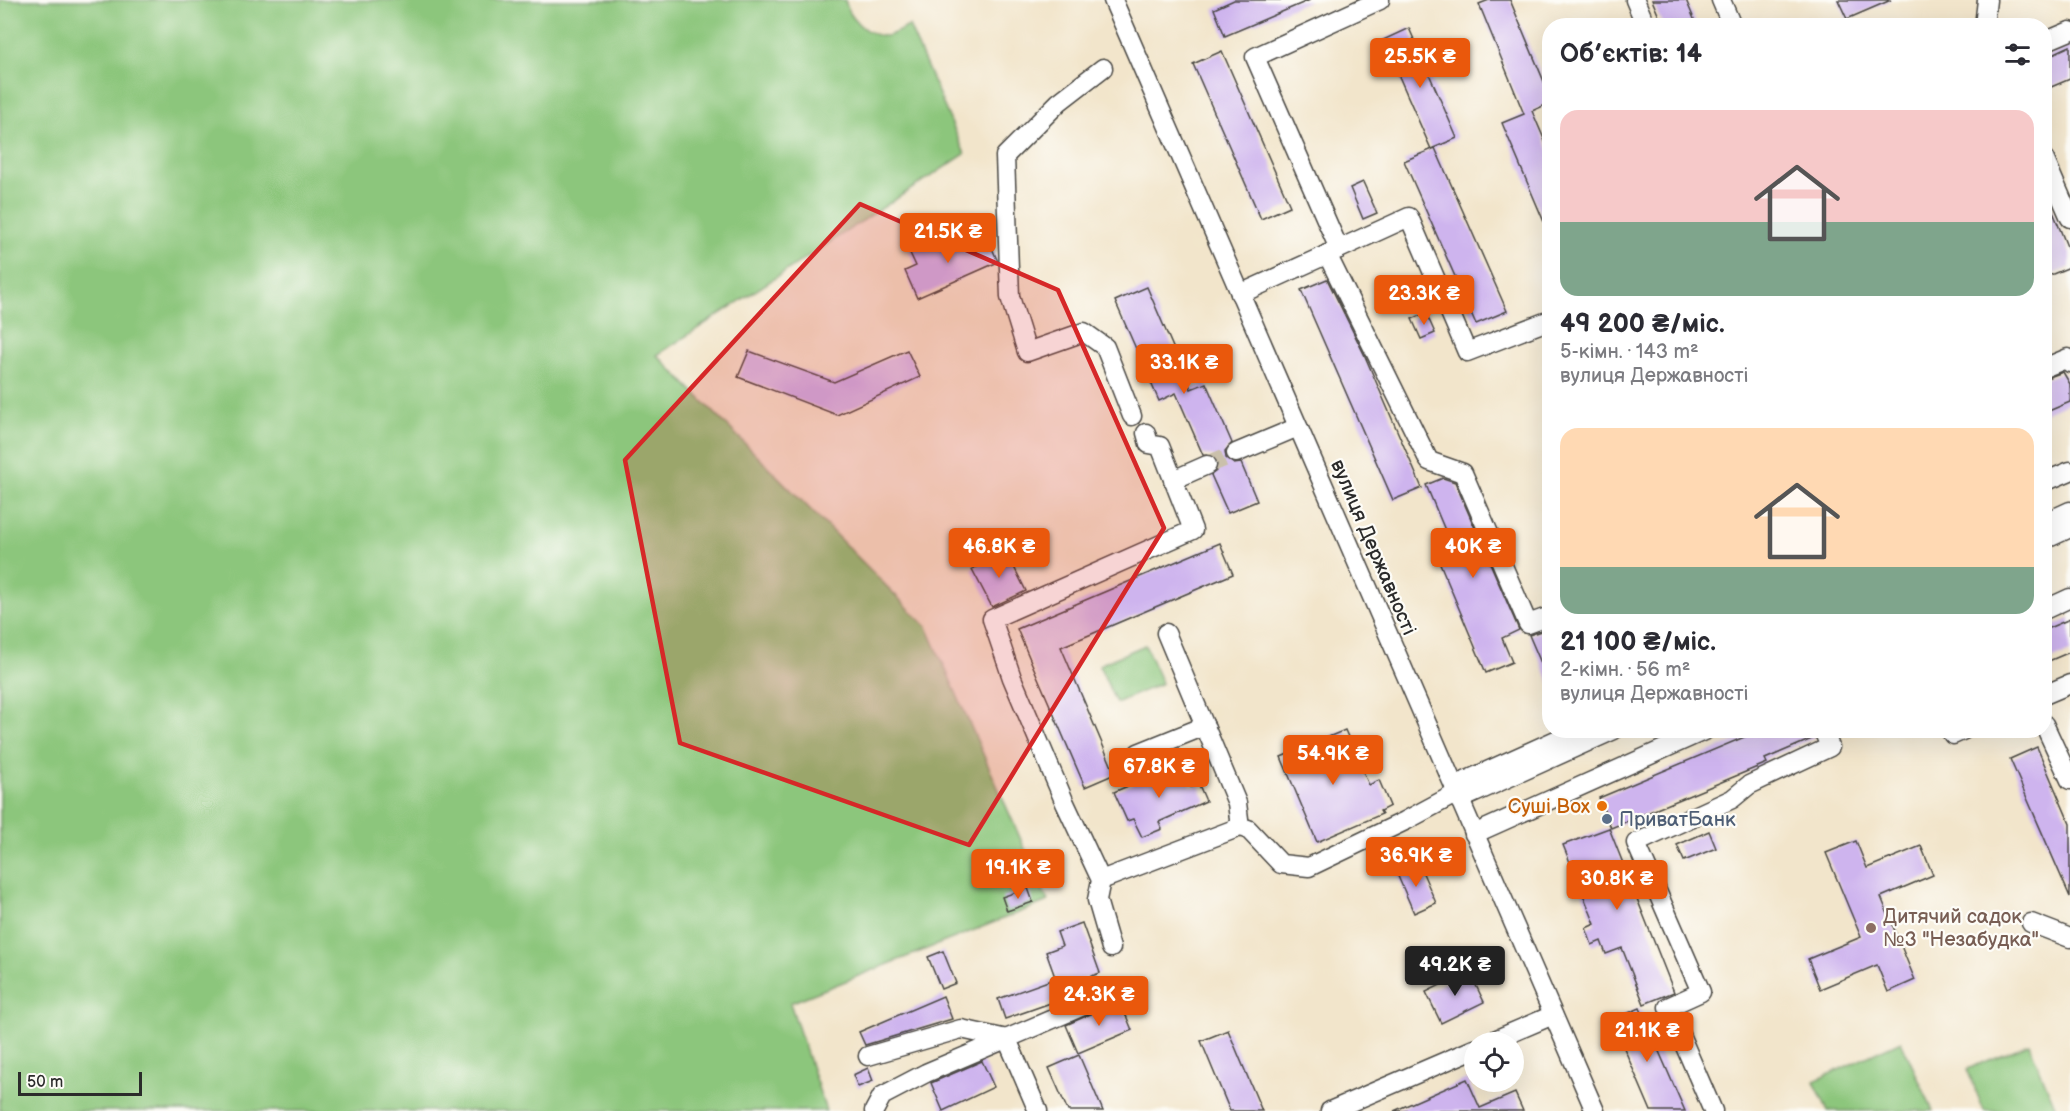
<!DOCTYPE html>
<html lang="uk">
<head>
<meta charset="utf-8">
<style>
  :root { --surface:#fff; --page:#f2f2f3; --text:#2b2b33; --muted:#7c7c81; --accent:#ea580c }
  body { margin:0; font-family:"Balsamiq Sans",sans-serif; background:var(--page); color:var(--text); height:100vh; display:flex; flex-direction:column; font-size:22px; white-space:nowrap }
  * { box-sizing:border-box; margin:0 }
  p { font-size:20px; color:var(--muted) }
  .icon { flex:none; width:33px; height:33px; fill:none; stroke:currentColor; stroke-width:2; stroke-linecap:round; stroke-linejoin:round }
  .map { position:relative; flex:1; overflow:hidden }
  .details { position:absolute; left:1542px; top:18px; width:510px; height:720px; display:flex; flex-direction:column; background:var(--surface); border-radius:24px; box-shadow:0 6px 24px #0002 }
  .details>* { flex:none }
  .buttons { position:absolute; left:1464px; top:1032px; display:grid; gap:12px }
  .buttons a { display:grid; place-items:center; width:60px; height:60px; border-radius:50%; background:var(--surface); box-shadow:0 6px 24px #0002; font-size:30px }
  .scale { position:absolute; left:18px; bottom:15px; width:124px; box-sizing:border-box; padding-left:6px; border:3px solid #2b2b2b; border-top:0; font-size:16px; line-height:21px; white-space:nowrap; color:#2b2b2b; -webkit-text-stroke:4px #fdfcf7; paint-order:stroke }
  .price { position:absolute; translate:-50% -51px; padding:0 14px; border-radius:6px; background:var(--accent); color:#fff; font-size:20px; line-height:39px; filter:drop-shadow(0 2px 3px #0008) }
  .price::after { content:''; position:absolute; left:50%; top:36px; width:18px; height:14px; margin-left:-9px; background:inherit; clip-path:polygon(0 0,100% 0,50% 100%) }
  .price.on { background:#222; color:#fff }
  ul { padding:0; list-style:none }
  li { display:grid; align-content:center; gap:12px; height:318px; padding:0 18px }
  li span { display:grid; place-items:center; height:186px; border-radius:18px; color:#555 }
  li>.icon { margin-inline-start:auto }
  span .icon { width:108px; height:108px; fill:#fffc; stroke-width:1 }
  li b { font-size:26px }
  h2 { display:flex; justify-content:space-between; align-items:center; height:72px; padding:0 18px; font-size:26px }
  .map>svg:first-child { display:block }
</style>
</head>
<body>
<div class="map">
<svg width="2070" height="1111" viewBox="0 0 2070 1111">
  <rect width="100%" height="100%" fill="#fdfcf7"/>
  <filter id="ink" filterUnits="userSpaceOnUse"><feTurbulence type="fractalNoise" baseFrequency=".0167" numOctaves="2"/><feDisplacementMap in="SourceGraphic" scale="12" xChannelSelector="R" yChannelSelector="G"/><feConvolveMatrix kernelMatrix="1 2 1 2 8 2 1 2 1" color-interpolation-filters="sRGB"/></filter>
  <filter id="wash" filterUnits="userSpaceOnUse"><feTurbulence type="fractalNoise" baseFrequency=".008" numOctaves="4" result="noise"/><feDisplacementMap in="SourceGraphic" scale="24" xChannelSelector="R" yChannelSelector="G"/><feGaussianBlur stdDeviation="1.35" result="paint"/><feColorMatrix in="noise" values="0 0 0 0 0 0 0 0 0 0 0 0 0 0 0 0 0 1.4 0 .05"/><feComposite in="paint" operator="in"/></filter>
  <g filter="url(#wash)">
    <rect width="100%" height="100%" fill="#f2e5cb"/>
    <g fill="#8cc67b" stroke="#5c7853" stroke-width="1.5">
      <path d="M0,0H845C849,18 866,36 886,36C893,35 902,29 909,26L965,154L657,355L927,627L1048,901L790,1003L826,1111H0Z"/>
      <path d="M1145,645L1162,683L1116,703L1099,665Z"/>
      <path d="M1901,1041L1933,1111H1828L1814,1081Z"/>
      <path d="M2029,1044L2057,1111H1984L1967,1069Z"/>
    </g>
    <g id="blocks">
      <g fill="#ceb4ee">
        <path d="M1234,0H1310L1225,36L1214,9Z"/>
        <path d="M1489,0H1510L1550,96V103L1532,111L1550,153V236L1502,123L1524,114L1479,4Z"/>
        <path d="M1652,0H1686L1697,26H1663Z"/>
        <path d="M1838,0H1891L1847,19Z"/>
        <path d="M1409,28L1457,138L1431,149L1383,40Z"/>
        <path d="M2070,46V79L2044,90V58Z"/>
        <path d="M1222,51L1290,206L1261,219L1193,64Z"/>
        <path d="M1435,148L1507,311L1476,324L1404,161Z"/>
        <path d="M1363,182L1377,213L1363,219L1350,188Z"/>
        <path d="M2045,192L2070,254V267L2048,276L2044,268Z"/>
        <path d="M986,234L998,262L917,298L905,271L916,266L909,251L942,237L948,251Z"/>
        <path d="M1327,279L1364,354L1422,488L1393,500L1301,290Z"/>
        <path d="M1147,287L1191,389L1206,383L1232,443L1225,451L1226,458L1234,464L1241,463L1257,501L1228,513L1211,475L1216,471L1217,461L1213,456L1203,455L1176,393L1159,401L1115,301Z"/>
        <path d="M1426,313L1435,333L1421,339L1412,319Z"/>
        <path d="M907,350L920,377L837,415L738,377L749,351L834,382Z"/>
        <path d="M2063,372L2070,384V402L2044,413V379Z"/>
        <path d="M1443,478L1455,482L1519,630L1502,638L1512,662L1486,673L1439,561L1455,554L1426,485Z"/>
        <path d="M1220,543L1233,574L1061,647L1115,774L1085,787L1017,629Z"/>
        <path d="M1006,551L1026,591L992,607L972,569Z"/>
        <path d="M2070,619V652L2044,663V630Z"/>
        <path d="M1550,628V684L1529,635Z"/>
        <path d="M1345,730L1369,785L1379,780L1390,806L1380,811L1382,814L1317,842L1281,757Z"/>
        <path d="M1761,730H1812L1814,738L1765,759L1767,763L1611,828L1599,798Z"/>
        <path d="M2037,747L2070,824V897L2010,759Z"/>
        <path d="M1181,763L1191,787L1199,785L1206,801L1159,822L1162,829L1142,837L1133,819L1127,821L1114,792Z"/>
        <path d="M1609,828L1674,992L1644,1004L1622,948L1606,954L1601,941L1592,945L1586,928L1595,924L1563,845Z"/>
        <path d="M1709,831L1716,848L1684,861L1677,845Z"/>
        <path d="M1856,841L1867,868L1921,846L1933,875L1881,897L1915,980L1888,992L1877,965L1820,989L1808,959L1861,937L1826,853Z"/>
        <path d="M1419,864L1436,903L1414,913L1397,874Z"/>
        <path d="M1028,888L1033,902L1007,911L1002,897Z"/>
        <path d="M1082,923L1100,973L1059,988L1046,952L1062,946L1057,932Z"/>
        <path d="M943,951L956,983L941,989L928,957Z"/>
        <path d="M1469,971L1484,1002L1441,1023L1426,992Z"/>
        <path d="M1051,980L1059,1000L1005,1019L998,999Z"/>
        <path d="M943,996L952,1019L865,1045L859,1032Z"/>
        <path d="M1120,1001L1132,1030L1078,1053L1066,1025Z"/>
        <path d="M1640,1008L1685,1111H1651L1612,1020Z"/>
        <path d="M1228,1030L1262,1111H1230L1201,1041Z"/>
        <path d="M1079,1055L1103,1111H1068L1049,1068Z"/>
        <path d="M982,1061L994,1087L943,1111L931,1083Z"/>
        <path d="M868,1068L873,1081L858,1087L853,1075Z"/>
        <path d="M1467,1079L1480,1108L1515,1093L1523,1111H1394Z"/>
      </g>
    </g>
  </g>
  <g filter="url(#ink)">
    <use href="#blocks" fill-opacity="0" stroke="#494743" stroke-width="1.5"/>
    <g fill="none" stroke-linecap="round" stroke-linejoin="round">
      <path stroke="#cac0ab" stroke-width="18" stroke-dasharray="18 9" stroke-linecap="butt" d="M1207,465L1236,453"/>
      <defs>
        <g id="minor">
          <path d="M1113,0L1595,1111"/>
          <path d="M1635,0L1646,26"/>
          <path d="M1721,0L1732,26"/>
          <path d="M1984,26L1987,0"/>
          <path d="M2044,42L2070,31"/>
          <path d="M1103,68L1059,102L1005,156L1010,297L1027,352L1084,332L1105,347L1132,416"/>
          <path d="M2044,158L2070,218"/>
          <path d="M1339,249L1409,217L1467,352L1550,320"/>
          <path d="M1327,254L1429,461L1463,473L1528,624L1550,616"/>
          <path d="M1240,294L1339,249L1255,57L1380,0"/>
          <path d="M2044,368L2068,358L2070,363"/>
          <path d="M1236,453L1298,427"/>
          <path d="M1173,480L1207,465"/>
          <path d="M2044,482L2070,471"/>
          <path d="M2044,523L2070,511"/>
          <path d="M2044,540L2070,528"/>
          <path d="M2044,610L2070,598"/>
          <path d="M1166,633L1237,803L1240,827"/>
          <path d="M2044,695L2070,684"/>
          <path d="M2044,724L2070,780"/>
          <path d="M1950,730L1953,735L1964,730"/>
          <path d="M1138,753L1205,726"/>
          <path d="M1454,786L1578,730"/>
          <path d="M1459,800L1614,730"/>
          <path d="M1474,834L1706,730"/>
          <path d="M1101,880L1240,827L1248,829L1281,864L1309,867L1405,821L1457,793"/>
          <path d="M2031,923L2070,938"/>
          <path d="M1111,948L1097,900L1101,880L1065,803L1012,678L992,619L1193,530L1160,446L1149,444L1146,433"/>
          <path d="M1490,1042L1553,1015"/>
          <path d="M868,1056L961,1029L1007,1039L1038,1111"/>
          <path d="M874,1111L882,1096L926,1073L1109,995"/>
          <path d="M1330,1111L1474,1049"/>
          <path d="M1713,1111L1668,1007L1701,992L1636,843L1732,799L1749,785L1830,747L1823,730"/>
        </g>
      </defs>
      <use href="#minor" stroke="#494743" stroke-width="21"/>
      <use href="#minor" stroke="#fff" stroke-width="18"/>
    </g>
  </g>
  <path fill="#d62828" fill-opacity="0.2" stroke="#d62828" stroke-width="4.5" stroke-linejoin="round" d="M860,204L1058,290L1164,528L969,845L680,743L625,460Z"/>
  <circle fill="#e8710a" stroke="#fdfcf7" stroke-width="2" cx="1602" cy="806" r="6"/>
  <circle fill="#5c6f8a" stroke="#fdfcf7" stroke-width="2" cx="1607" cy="819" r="6"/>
  <circle fill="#8d6e63" stroke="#fdfcf7" stroke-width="2" cx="1871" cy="928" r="6"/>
  <g text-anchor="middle" stroke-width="4.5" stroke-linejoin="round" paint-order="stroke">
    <g font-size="20" fill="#2b2b2b" stroke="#fdfcf7">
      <text transform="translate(1374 547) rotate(67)" y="7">вулиця Державності</text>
    </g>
    <g font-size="20" fill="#c56008" stroke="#fdfcf7" text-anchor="end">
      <text x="1590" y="813">Суші Box</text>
    </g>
    <g font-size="20" fill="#4e5e75" stroke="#fdfcf7" text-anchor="start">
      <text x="1619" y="826">ПриватБанк</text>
    </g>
    <g font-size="20" fill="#785e54" stroke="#fdfcf7" text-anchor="start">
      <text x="1883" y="923">Дитячий садок<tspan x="1883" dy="23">№3 "Незабудка"</tspan></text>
    </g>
  </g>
</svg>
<div class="buttons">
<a><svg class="icon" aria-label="locate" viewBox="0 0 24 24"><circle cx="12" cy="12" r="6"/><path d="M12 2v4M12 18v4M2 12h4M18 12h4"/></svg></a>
</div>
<div class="scale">50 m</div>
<b class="price" style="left:1420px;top:89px">25.5K ₴</b>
<b class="price" style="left:948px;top:264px">21.5K ₴</b>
<b class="price" style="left:1424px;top:326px">23.3K ₴</b>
<b class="price" style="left:1184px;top:395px">33.1K ₴</b>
<b class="price" style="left:999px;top:579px">46.8K ₴</b>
<b class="price" style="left:1473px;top:579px">40K ₴</b>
<b class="price" style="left:1333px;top:786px">54.9K ₴</b>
<b class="price" style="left:1159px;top:799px">67.8K ₴</b>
<b class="price" style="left:1416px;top:888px">36.9K ₴</b>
<b class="price" style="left:1018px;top:900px">19.1K ₴</b>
<b class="price" style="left:1617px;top:911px">30.8K ₴</b>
<b class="price on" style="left:1455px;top:997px">49.2K ₴</b>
<b class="price" style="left:1099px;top:1027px">24.3K ₴</b>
<b class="price" style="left:1647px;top:1063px">21.1K ₴</b>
<section class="details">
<h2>Об’єктів: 14<svg class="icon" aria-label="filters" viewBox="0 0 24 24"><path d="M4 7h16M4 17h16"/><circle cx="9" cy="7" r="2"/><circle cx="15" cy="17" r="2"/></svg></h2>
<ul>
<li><span style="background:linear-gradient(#f6c9c9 60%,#7fa58c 0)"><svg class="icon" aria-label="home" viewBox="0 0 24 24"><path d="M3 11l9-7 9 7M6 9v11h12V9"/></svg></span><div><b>49 200 ₴/міс.</b><p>5-кімн. · 143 m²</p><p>вулиця Державності</p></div></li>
<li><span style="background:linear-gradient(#ffd9b3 75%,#7fa58c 0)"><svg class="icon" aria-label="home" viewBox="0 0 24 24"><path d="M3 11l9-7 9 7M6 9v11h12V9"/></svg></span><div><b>21 100 ₴/міс.</b><p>2-кімн. · 56 m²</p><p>вулиця Державності</p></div></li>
</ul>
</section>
</div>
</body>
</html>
